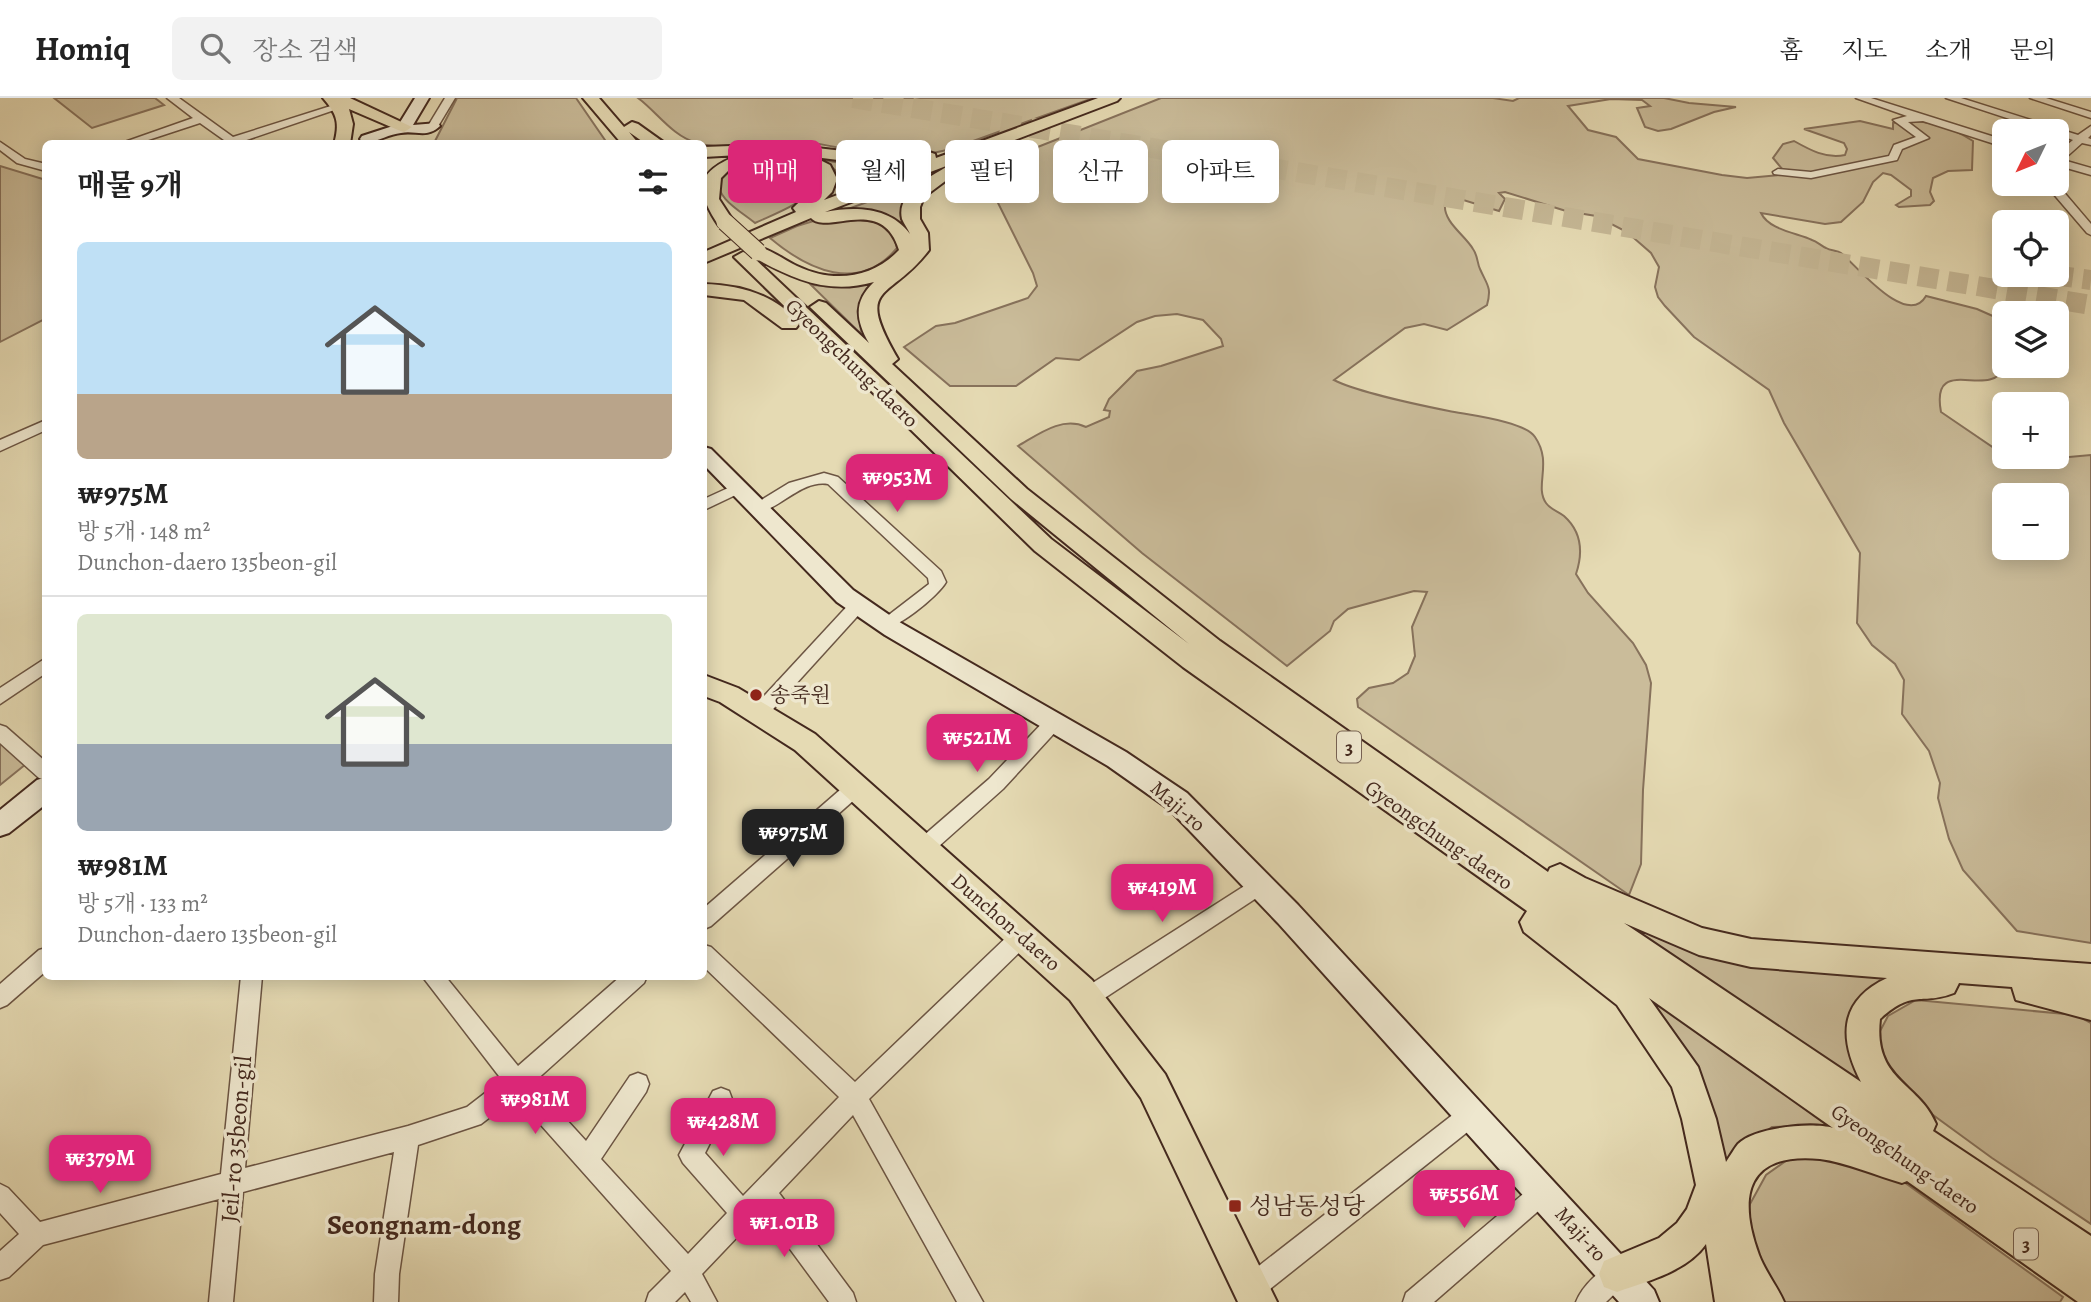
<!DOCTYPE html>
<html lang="ko">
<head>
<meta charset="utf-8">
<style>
  :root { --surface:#fff; --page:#f2f2f2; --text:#222; --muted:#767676; --line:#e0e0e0; --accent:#db2777 }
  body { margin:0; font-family:Alegreya,"Noto Serif KR",serif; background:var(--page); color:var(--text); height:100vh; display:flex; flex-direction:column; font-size:26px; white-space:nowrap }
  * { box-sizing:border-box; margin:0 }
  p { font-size:23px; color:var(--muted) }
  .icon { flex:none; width:38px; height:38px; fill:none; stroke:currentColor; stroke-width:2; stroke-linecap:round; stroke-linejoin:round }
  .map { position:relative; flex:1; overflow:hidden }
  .details { position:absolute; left:42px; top:42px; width:665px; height:840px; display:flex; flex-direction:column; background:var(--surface); border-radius:10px; box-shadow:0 4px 18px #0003 }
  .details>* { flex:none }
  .hud { position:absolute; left:728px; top:42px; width:665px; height:63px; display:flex; gap:14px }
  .needle { width:46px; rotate:227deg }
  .tools { position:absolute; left:1992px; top:21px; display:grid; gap:14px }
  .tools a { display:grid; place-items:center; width:77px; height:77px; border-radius:10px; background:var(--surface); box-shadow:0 4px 18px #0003; font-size:35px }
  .price { position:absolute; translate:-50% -60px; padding:0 16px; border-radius:14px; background:var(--accent); color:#fff; font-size:23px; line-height:46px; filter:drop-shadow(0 2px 4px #0008) }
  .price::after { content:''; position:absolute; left:50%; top:42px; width:21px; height:16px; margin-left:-10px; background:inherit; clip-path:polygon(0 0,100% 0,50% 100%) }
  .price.current { background:#222; color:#fff }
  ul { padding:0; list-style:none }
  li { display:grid; align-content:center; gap:14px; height:371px; padding:0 35px }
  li+li { border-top:2px solid var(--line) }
  li span { display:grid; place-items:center; height:217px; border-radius:10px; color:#555 }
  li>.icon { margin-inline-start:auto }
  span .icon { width:126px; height:126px; fill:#fffc; stroke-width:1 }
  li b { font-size:30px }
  h2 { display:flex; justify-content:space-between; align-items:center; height:84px; padding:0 35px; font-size:30px }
  .chip { padding:0 24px; border-radius:10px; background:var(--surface); box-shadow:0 4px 18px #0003; font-size:24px; line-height:63px }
  .chip.current { background:var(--accent); color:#fff }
  header { display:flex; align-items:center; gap:42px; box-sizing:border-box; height:98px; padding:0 35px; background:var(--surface); border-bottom:2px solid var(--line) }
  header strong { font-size:33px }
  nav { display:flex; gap:38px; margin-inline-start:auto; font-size:24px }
  .search { width:490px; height:63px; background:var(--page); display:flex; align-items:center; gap:18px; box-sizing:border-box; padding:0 24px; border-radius:10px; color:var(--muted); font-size:26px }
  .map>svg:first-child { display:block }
</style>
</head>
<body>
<header>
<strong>Homiq</strong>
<div class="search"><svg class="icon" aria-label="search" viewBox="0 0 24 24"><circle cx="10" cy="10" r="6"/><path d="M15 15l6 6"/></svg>장소 검색</div>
<nav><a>홈</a><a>지도</a><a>소개</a><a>문의</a></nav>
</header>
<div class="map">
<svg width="2091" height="1204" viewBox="0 0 2091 1204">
  <rect width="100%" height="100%" fill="#e5dab3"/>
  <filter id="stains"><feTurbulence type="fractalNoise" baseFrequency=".00286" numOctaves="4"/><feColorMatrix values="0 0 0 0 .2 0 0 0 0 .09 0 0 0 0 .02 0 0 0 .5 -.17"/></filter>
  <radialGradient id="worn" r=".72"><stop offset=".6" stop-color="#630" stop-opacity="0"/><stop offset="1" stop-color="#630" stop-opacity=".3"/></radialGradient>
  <g fill="#cabc9a" stroke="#87725c" stroke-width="2" fill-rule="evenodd">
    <path d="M54,0H155L164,7L92,30Z"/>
    <path d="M457,0H576L607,45H434Z"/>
    <path d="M638,0H1093L951,51C930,56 904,61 882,59C857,56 833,46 808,45C772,44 731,54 697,45C672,38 657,14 638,0Z"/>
    <path d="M1161,0H1493L1513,3L1519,0H1664L1689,5L1736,9L1714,14L1671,31L1658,33L1645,29L1637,10L1650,8L1642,2L1611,1L1568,8L1588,32L1616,39L1638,61L1722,77L1747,80L1781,77L1783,72L1773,60L1783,46L1794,43C1810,52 1826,61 1845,57L1847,51L1844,45L1804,31L1860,23L1893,31V25C1919,19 1950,28 1973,43L1972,72L1948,73L1933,80L1930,94L1934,103L1930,107L1899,109L1896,107L1911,98V92L1891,77L1883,75L1873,84L1863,104L1841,124L1825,126L1761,115C1769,132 1797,135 1812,142C1818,144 1821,148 1826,150C1831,153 1837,152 1841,155C1856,167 1907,231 1926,198L1977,211L2004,223C2004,236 2007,262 2004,270C1990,302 1930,255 1941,314L1994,350L2004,352V359L2058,360L2091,357V845L2017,833L1963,772L1949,741L1938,700L1940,685L1929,653L1902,616L1904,582L1895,566L1872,547L1857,525L1860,455L1784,325L1769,292L1694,239L1665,208L1658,199L1655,189L1659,169L1651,155L1627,134L1596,118L1566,113L1505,94L1499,95L1505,101L1499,113L1457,100L1445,106C1443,124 1465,137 1473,151C1478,158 1477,165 1480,171C1487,187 1492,189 1487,207L1447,232L1424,226L1405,230L1334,282C1360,295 1419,307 1449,313C1468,317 1524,323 1535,339C1553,365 1534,388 1546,405C1550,411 1559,414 1564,418C1582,434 1583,455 1576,476L1588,495L1633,545L1646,567L1651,585L1643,692L1641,766L1629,797L1358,609L1357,601L1369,590L1393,585L1408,575L1415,558L1412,529L1427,494L1414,493L1348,511L1334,523L1330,533L1287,568L1142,455L1018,348C1039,336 1062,318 1086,329L1109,319L1110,313L1104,312L1109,301L1137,273L1161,268L1223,248L1221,241L1203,222L1177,216L1155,218L1137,224L1079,262L1056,260L1016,288H950L904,249L936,228L955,225L1028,200L1037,188L1033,175L996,101L991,75L985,70ZM2004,397H2056V450H2004Z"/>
    <path d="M761,60C784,61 810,60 819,85C803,106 779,114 755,125C739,112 716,101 718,80L727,71Z"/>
    <path d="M824,62C857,69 887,70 922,67L820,104L838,86L836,73Z"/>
    <path d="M0,68L46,82L45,221L0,244Z"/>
    <path d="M932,80L910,129L885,118L840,114Z"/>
    <path d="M820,121C848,121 890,114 897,150C859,196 808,172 770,140L797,128Z"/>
    <path d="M881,181L860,214L861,236L811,187L847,189Z"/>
    <path d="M0,642L26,666L0,687Z"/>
    <path d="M1606,818L1668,842L1890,875L1860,902L1875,995Z"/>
    <path d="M1632,884L1862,1040L1815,1027L1772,1029L1741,1052L1719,1094Z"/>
    <path d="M1916,902L2076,917L2091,925V1126L1992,1060L1918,1006L1887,968L1878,937L1888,918Z"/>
    <path d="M1790,1060L1843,1062L1897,1079L2063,1199L2060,1204H1784L1763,1178L1747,1145L1750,1106L1766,1077Z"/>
  </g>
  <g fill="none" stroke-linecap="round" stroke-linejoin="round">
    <g stroke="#c5b795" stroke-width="20" stroke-dasharray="20 10" stroke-linecap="butt">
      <path d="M853,0L2091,207"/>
      <path d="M2053,177L2091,182"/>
    </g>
    <defs>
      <g id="street">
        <path d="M167,0H179L233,39L337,6L346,8L235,46H216L224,42L200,25L136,46H119L193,20Z"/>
        <path d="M445,0H455L437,30H429L428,28Z"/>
        <path d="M1856,0H1871L2004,42V49L1923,23L1908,24L1929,40L1902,51L1897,62L1811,80L1774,76L1773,74L1778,71L1811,74L1889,58L1894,47L1916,39L1893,22L1907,18Z"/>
        <path d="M1946,0H1961L2078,37L2091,28V37L2088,40L2091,41V47L2082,45L2063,62L2091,70V77L2056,67V56L2073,42L2056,36V33H2046Z"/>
        <path d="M2030,0H2046L2091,14V20Z"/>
        <path d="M0,44L25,61L46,66V73L17,65L0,52Z"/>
        <path d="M2056,85L2091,126V137L2087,135L2045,86Z"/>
        <path d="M46,322V332L0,353V342Z"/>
        <path d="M824,375L838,379L941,473L946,484C939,497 894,535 879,530L877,526L929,486L928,480L828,386C799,381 775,418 753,413L750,409L789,385Z"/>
        <path d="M739,385L744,387L746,390L744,393L704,412V401Z"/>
        <path d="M858,501L864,503L866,507L864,511L765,620H753L750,615L753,610L852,503Z"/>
        <path d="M46,560V575L0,606V590Z"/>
        <path d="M1054,617L1060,619L1063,624L1060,629L1003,691L929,757L922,759L915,757L912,751L915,745L989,681L1048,619Z"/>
        <path d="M0,627L6,629L46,664V682L39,680L0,645Z"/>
        <path d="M855,682L862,685L864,690L862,695L711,828L704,831V810L848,685Z"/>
        <path d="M1260,778L1267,781L1270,787L1267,793L1094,907L1087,910L1080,907L1076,900L1080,893Z"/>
        <path d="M1022,829L1029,831L1032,838L1029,845L869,1001L983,1204H957L853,1017L779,1095L853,1195L856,1204H829L762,1113L702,1176L717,1204H691L685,1194L675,1204H646L649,1195L671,1173L516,999L481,1026L418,1047L399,1176L398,1204H374L375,1176L394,1054L243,1094L233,1204H209L219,1101L43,1147L9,1179L0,1182V1153L19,1136L0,1115V1086L8,1090L40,1124L221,1076L241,878H262L245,1070L408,1028L467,1009L502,982L422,878H445L518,968L621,878H647L644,885L533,985L586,1043L630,978L638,975L646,978L649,986L646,994L601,1061L688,1156L727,1115L683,1065L679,1057L713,993L721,990L729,993L732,1001L705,1055L743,1098L839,999L704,869V847L711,849L855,984L1015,831Z"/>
        <path d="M46,850V873L7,907L0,910V886L39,852Z"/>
        <path d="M1472,1005L1480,1008L1483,1016L1480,1024L1260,1199L1251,1202L1242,1199L1239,1190L1242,1181L1464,1008Z"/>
        <path d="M1543,1082L1551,1086L1555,1094L1551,1102L1434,1204H1403L1406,1195L1535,1086Z"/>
        <path d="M1617,1164L1626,1167L1629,1176L1626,1185L1606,1204H1576C1582,1188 1601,1170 1617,1164Z"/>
      </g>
      <g id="secondary">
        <path d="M415,0H429L413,27L438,25L440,28C426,41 416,32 401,35C390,36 378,43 367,45L362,44L360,41L362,38L399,26Z"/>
        <path d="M704,349L711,351L853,492L901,525L1126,654L1187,695L1298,807L1654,1192L1659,1204H1619L1278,825L1169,711L1108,668L885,537L837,504L704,367Z"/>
        <path d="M46,679V706L9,735L0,738V712L37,682Z"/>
      </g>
      <g id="primary">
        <path d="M323,0H350L412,29L404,34L398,32L349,11L353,26L350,46H334C340,25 337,16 323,0Z"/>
        <path d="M583,0H599L624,29L632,24L638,26L666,46H646L629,34L639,46H622Z"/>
        <path d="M1098,0H1120L1117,3L825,114C856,108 890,109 910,136C908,131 904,126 902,121C896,95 929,80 946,69L952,67L960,72L924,99L920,109V121L928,135L929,152C890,204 853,184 898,261L892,266L1027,391L1220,543L1548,774L1550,770L1560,766L1585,780L1702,830L1751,841L2091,866V922L2016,902L2012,889L1959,885L1954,895C1921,908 1914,890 1880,921C1873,983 1919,984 1936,1026L1933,1033L2091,1138V1204H2078L1907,1083L1902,1085C1877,1078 1845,1064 1820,1061C1747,1054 1737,1097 1759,1157C1765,1173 1777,1188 1784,1204H1715L1706,1146C1686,1174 1647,1183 1617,1194L1604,1189L1599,1176L1604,1163L1659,1140L1677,1125L1687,1111L1696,1087L1682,1021L1672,989L1617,907L1524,834L1520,824L1527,813L1183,569L1035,453L734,159L743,154L751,156L752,150L758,149C772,152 784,162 797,168C832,185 872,181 899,152C882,96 827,138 811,120L704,165V154L796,114L793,110C803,99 815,95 821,81L817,73L793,62L792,57H757L756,62L729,72L721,80L719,101L734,124L725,129L719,128C694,91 696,73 739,57L704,59V49L782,46L878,57L929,54L935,56L936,60ZM814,59L878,67L926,64L824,102L832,94L837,81L830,67ZM753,159C793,181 828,197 874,184C854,203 855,221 869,245L826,205L819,203L810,209L1011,401L1189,546L1051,441ZM1624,825L1699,857L1751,869L1887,880C1838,903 1839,941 1861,984ZM1649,900L1833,1030C1812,1024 1755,1029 1738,1046C1734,1051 1730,1058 1726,1064L1716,1021L1698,969Z"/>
        <path d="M704,186C739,187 776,196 799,226L796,230H782L744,202L704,197Z"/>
        <path d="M704,577L738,590L815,636L1092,882L1165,976L1277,1204H1238L1141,1000L1070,902L795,652L720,604L704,598Z"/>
      </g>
    </defs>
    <use href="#street" stroke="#6c5543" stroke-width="3"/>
    <use href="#secondary" stroke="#44291e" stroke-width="4"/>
    <use href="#primary" stroke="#44291e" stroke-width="4"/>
    <use href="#street" fill="#eee7ce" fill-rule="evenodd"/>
    <use href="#secondary" fill="#eee7ce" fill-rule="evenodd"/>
    <use href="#primary" fill="#e5dab3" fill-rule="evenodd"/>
    <defs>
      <path id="primary-bridge" d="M725,124L758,154"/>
    </defs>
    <use href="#primary-bridge" stroke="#44291e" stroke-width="19" stroke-linecap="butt"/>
    <use href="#primary-bridge" stroke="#e5dab3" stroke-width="17"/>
  </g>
  <g fill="#8f2418" stroke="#eee7ce" stroke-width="2.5">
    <circle cx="756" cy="597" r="7"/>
    <rect x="1228" y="1101" width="14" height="14" rx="3.5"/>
  </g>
  <g text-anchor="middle" stroke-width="7" stroke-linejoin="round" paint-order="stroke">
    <g fill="#eee7ce" stroke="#776253" stroke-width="2">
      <rect x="1337" y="633.5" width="24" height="31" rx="5"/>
      <rect x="2014" y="1130.5" width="24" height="31" rx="5"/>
    </g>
    <g font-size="19" font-weight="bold" fill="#44291e">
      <text x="1349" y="656">3</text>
      <text x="2026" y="1153">3</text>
    </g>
    <g font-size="21" fill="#44291e" stroke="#eee7ce">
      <text transform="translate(852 265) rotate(44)" y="7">Gyeongchung-daero</text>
      <text transform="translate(1178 708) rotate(41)" y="7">Maji-ro</text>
      <text transform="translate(1439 737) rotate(35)" y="7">Gyeongchung-daero</text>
      <text transform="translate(1006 824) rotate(41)" y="7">Dunchon-daero</text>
      <text transform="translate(1905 1061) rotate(35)" y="7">Gyeongchung-daero</text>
      <text transform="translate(1581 1136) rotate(48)" y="7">Maji-ro</text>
    </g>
    <g font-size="21" fill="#44291e" stroke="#eee7ce" text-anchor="start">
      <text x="770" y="604">송죽원</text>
    </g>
    <g font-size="24" fill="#44291e" stroke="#eee7ce">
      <text transform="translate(236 1041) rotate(-85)" y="8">Jeil-ro 35beon-gil</text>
    </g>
    <g font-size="24" fill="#44291e" stroke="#eee7ce" text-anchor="start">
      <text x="1249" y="1116">성남동성당</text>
    </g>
    <g font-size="28" font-weight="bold" fill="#44291e" stroke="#eee7ce">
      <text x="424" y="1136">Seongnam-dong</text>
    </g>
  </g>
  <rect width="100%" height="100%" filter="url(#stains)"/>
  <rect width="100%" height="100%" fill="url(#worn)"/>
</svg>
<div class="tools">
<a><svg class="needle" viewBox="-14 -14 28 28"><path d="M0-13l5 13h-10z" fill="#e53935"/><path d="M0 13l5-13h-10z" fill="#767676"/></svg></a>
<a><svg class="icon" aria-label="locate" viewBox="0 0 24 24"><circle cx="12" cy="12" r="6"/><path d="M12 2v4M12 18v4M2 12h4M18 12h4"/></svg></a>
<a><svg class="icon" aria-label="layers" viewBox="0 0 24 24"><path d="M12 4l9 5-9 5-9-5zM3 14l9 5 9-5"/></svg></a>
<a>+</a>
<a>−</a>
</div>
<b class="price" style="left:897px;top:416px">₩953M</b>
<b class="price" style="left:977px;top:676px">₩521M</b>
<b class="price current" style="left:793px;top:771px">₩975M</b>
<b class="price" style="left:1162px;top:826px">₩419M</b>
<b class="price" style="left:535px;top:1038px">₩981M</b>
<b class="price" style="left:723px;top:1060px">₩428M</b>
<b class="price" style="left:100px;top:1097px">₩379M</b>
<b class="price" style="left:1464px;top:1132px">₩556M</b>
<b class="price" style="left:784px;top:1161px">₩1.01B</b>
<div class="hud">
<a class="chip current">매매</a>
<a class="chip">월세</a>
<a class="chip">필터</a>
<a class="chip">신규</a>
<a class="chip">아파트</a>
</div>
<section class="details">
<h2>매물 9개<svg class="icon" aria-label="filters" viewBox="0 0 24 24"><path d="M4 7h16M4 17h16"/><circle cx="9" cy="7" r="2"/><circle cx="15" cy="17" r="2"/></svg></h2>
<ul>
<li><span style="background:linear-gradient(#bfe0f5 70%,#b9a48a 0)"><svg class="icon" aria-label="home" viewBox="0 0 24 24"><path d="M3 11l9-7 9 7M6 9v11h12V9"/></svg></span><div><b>₩975M</b><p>방 5개 · 148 m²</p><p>Dunchon-daero 135beon-gil</p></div></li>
<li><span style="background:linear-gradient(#dfe7d0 60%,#9aa5b1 0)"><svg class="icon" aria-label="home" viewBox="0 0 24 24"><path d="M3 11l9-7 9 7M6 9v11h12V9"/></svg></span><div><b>₩981M</b><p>방 5개 · 133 m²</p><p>Dunchon-daero 135beon-gil</p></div></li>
</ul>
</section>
</div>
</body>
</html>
